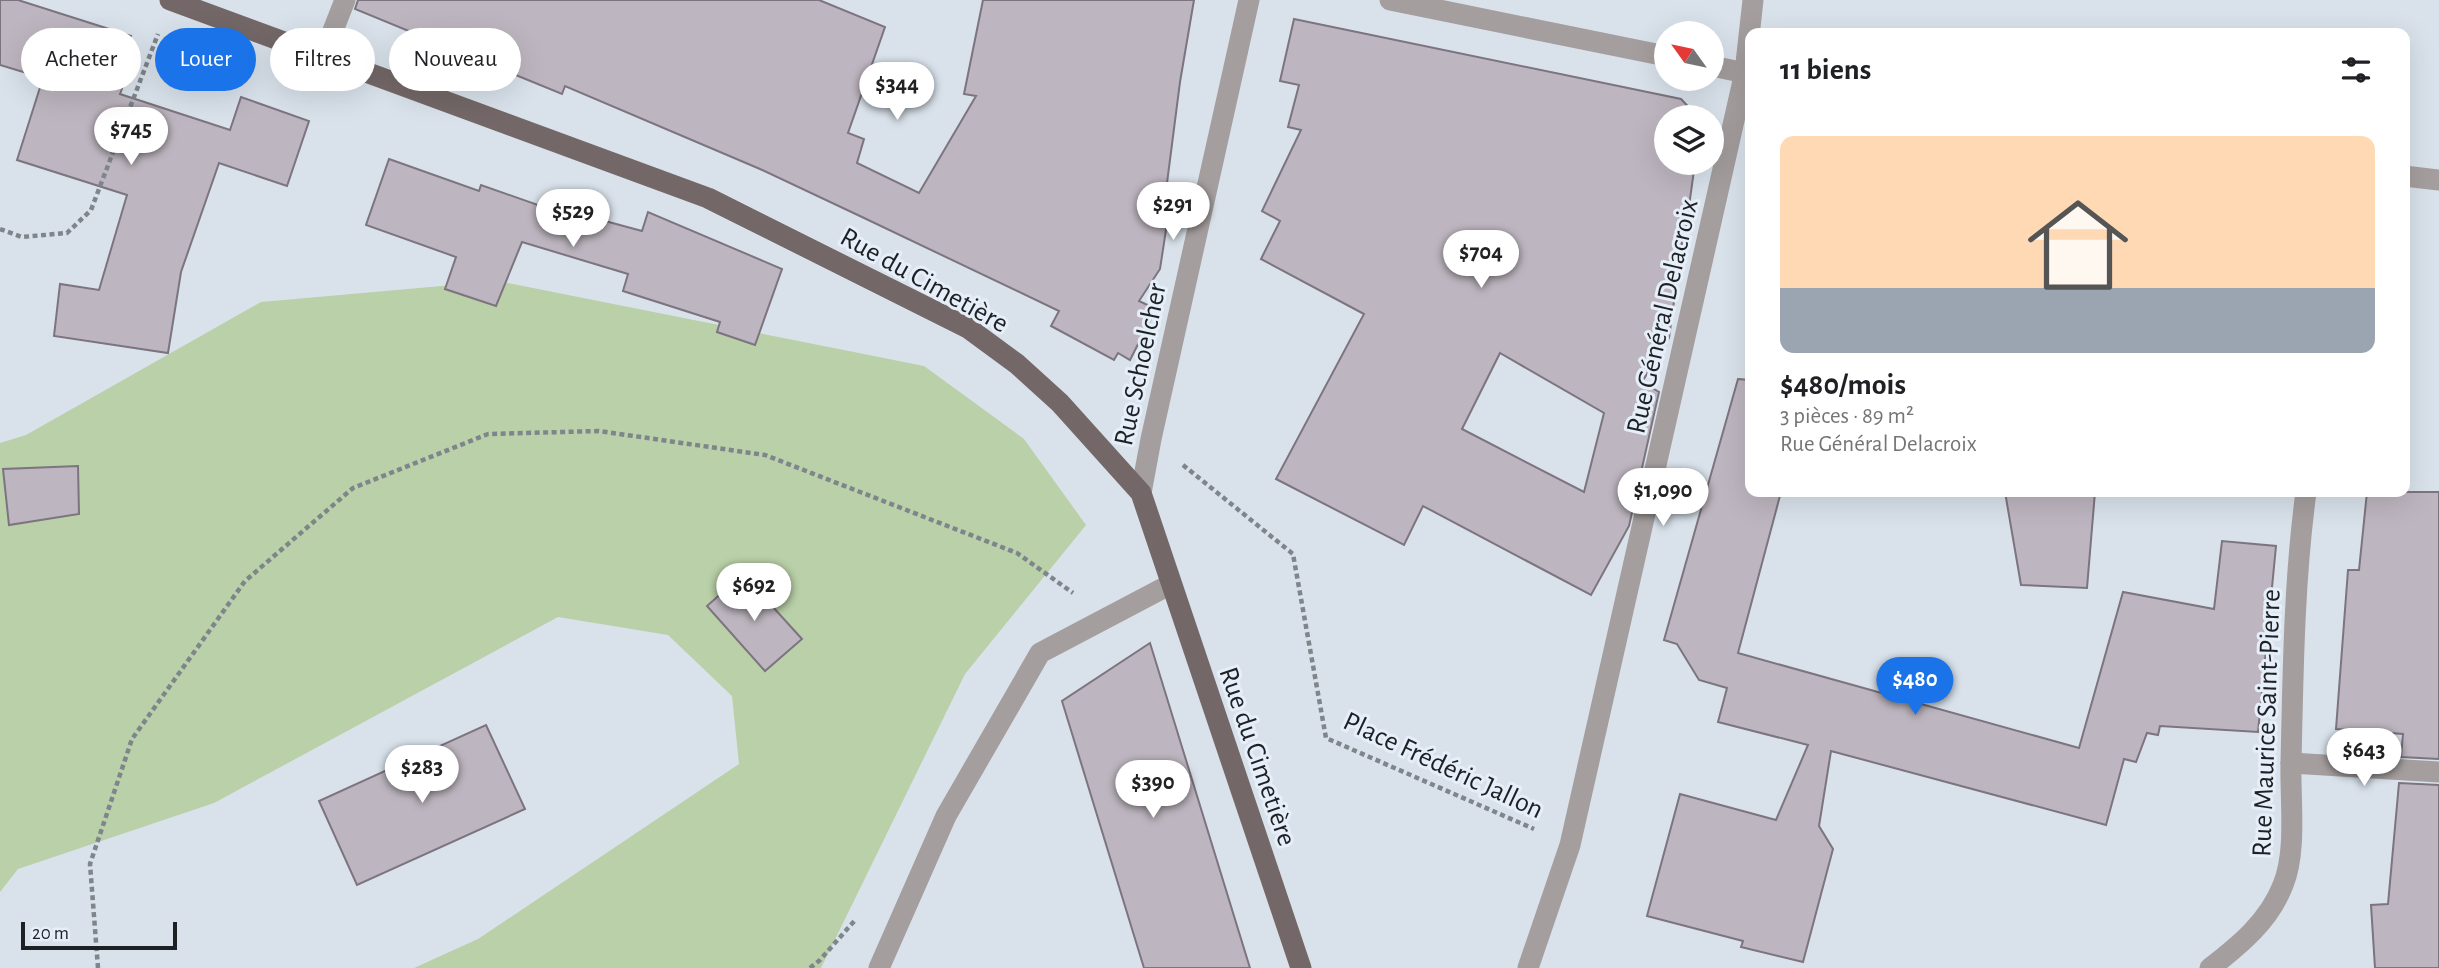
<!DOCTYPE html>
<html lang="fr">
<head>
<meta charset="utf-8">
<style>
  :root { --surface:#fff; --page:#f6f6f6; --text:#202124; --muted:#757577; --accent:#1a73e8 }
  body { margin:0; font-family:"Alegreya Sans",sans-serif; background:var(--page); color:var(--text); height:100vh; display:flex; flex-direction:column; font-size:26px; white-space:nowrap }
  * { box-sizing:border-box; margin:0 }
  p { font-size:23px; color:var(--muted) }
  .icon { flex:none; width:38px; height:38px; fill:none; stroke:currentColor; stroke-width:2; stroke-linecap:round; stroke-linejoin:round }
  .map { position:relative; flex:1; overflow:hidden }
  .details { position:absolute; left:1745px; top:28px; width:665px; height:469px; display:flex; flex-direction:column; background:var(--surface); border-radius:14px; box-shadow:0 7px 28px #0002 }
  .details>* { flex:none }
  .hud { position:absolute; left:21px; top:28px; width:665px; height:63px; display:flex; gap:14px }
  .needle { width:46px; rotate:303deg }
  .fabs { position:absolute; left:1654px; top:21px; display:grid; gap:14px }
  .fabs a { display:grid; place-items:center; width:70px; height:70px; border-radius:50%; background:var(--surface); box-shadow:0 7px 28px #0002; font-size:35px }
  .scale { position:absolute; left:21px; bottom:18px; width:156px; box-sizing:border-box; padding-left:7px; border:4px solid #1d2124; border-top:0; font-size:19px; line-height:24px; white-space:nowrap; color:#1d2124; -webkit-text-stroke:5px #e6eff9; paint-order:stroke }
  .price { position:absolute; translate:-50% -60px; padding:0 16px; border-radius:24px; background:#fff; color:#222; font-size:23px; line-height:46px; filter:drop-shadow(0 2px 4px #0008) }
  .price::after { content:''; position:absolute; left:50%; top:42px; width:21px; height:16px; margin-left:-10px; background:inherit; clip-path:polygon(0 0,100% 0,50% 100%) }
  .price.active { background:var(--accent); color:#fff }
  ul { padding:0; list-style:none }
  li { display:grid; align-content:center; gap:14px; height:371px; padding:0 35px }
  li span { display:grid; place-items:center; height:217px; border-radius:14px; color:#555 }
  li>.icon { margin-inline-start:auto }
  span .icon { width:126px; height:126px; fill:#fffc; stroke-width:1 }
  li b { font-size:30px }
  h2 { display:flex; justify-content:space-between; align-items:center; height:84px; padding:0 35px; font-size:30px }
  .chip { padding:0 24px; border-radius:32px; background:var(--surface); box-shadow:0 7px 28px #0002; font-size:24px; line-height:63px }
  .chip.active { background:var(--accent); color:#fff }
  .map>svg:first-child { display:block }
</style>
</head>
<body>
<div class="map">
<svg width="2439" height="968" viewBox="0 0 2439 968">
  <rect width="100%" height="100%" fill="#d9e2eb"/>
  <path fill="#b9d0a8" d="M498,281L924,366L1024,439L1086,525L965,674L821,968H414L478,939L739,764L732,696L668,635L558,617L214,803L18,869L0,892V443L26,435L261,302Z"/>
  <g fill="#bdb5bf" stroke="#7c747e" stroke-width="2" fill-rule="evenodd">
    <path d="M0,0H18L131,36L115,84L123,86L120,94L230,130L241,97L309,121L287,186L219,163L181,272L168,353L54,336L60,284L99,290L127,195L17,160L43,78L0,65Z"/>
    <path d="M358,0H819L885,27L848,133L864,139L857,163L919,193L976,96L964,94L983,0H1194L1180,82L1167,183L1173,184L1160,269L1139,301L1156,309L1130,360L1118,353L1114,360L1051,326L1059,311L862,217L760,169L565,86L562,94L355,9Z"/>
    <path d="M1294,19L1681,99L1698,117H1666V163H1695L1686,228H1684L1669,338L1642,382L1659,392L1629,526L1591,595L1423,506L1404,545L1276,479L1364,314L1261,259L1280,221L1262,211L1301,130L1288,127L1299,85L1280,81ZM1500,353L1604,413L1584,492L1462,429Z"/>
    <path d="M389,159L479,191L481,185L592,224L594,218L642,231L648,212L782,269L755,345L717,332L720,322L623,291L628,274L522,242L496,306L445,289L456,257L366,225Z"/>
    <path d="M1738,379L1750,380V492H1781L1738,653L2079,748L2123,592L2214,609L2222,541L2276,546L2258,732L2160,726L2158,735L2147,733L2136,762L2124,759L2106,825L1831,751L1819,826L1833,849L1803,962L1741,947L1743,941L1647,916L1680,794L1776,820L1808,745L1718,722L1727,688L1699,680L1677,644L1664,640Z"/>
    <path d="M78,466L79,514L9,525L3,469Z"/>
    <path d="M2005,492H2095L2087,588L2021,585Z"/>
    <path d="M2367,492H2439V759L2401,757L2403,734L2336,729L2348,570H2359Z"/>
    <path d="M743,574L802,639L765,671L707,606Z"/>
    <path d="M1150,643L1250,968H1144L1062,701Z"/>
    <path d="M486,725L525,809L357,885L319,801Z"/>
    <path d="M2399,783L2439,785V968H2375L2371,905L2388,904Z"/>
  </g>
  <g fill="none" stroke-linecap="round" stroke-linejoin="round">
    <g stroke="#7e858b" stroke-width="4.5" stroke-dasharray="5 3.5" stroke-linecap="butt">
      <path d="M0,229L22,237L67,233L91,210L158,34"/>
      <path d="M1183,465L1293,554L1326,738L1534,829"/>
      <path d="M98,968L90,864L132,739L245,581L353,488L488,434L599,431L765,455L1017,553L1073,593"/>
      <path d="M810,968L820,960L856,919"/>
    </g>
    <g stroke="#a59e9e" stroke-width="21">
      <path d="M323,56L345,0"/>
      <path d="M879,968L946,816L1040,653L1171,584"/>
    </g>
    <g stroke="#a59e9e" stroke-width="21">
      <path d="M1390,0L1666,56"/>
      <path d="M1712,66L1750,74"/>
      <path d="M2404,176L2439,180"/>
      <path d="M1141,493L1151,439L1249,0"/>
      <path d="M2291,763L2439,772"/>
      <path d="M1528,968L1570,845L1745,72L1753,0"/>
      <path d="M2210,968C2240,945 2269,921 2283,885C2297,851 2290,801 2291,763C2293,673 2294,581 2306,492"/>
    </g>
    <path stroke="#736867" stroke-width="21" d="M170,0L708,198L968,328L1017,364L1060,403L1141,493L1301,968"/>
  </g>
  <g text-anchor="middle" stroke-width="6" stroke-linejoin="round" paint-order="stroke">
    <g font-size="28" fill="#1d2124" stroke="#e6eff9">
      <text transform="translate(925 279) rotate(29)" y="10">Rue du Cimetière</text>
      <text transform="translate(1661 316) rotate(-77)" y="10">Rue Général Delacroix</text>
      <text transform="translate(1139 364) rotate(-78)" y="10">Rue Schoelcher</text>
      <text transform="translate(2265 723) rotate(-88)" y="10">Rue Maurice Saint-Pierre</text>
      <text transform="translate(1259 756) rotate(71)" y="10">Rue du Cimetière</text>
      <text transform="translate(1444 764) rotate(25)" y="10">Place Frédéric Jallon</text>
    </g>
  </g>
</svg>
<div class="fabs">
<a><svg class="needle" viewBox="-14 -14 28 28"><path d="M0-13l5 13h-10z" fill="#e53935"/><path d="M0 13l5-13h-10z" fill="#757577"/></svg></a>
<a><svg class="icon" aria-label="layers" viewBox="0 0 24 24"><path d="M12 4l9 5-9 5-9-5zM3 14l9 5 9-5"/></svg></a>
</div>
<div class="scale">20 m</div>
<b class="price" style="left:897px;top:122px">$344</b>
<b class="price" style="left:131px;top:167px">$745</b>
<b class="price" style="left:1173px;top:242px">$291</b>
<b class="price" style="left:573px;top:249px">$529</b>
<b class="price" style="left:1481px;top:290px">$704</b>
<b class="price" style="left:1663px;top:528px">$1,090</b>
<b class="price" style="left:754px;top:623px">$692</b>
<b class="price active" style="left:1915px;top:717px">$480</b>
<b class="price" style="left:2364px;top:788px">$643</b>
<b class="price" style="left:422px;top:805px">$283</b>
<b class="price" style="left:1153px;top:820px">$390</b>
<div class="hud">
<a class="chip">Acheter</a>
<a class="chip active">Louer</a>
<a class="chip">Filtres</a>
<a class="chip">Nouveau</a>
</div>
<section class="details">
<h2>11 biens<svg class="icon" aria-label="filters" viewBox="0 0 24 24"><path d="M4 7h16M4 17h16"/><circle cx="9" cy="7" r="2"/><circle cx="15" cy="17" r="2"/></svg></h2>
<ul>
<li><span style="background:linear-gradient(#ffd9b3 70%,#9aa5b1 0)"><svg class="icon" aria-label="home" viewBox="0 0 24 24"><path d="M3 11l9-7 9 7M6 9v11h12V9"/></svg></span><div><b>$480/mois</b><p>3 pièces · 89 m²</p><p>Rue Général Delacroix</p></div></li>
</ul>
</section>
</div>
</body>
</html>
